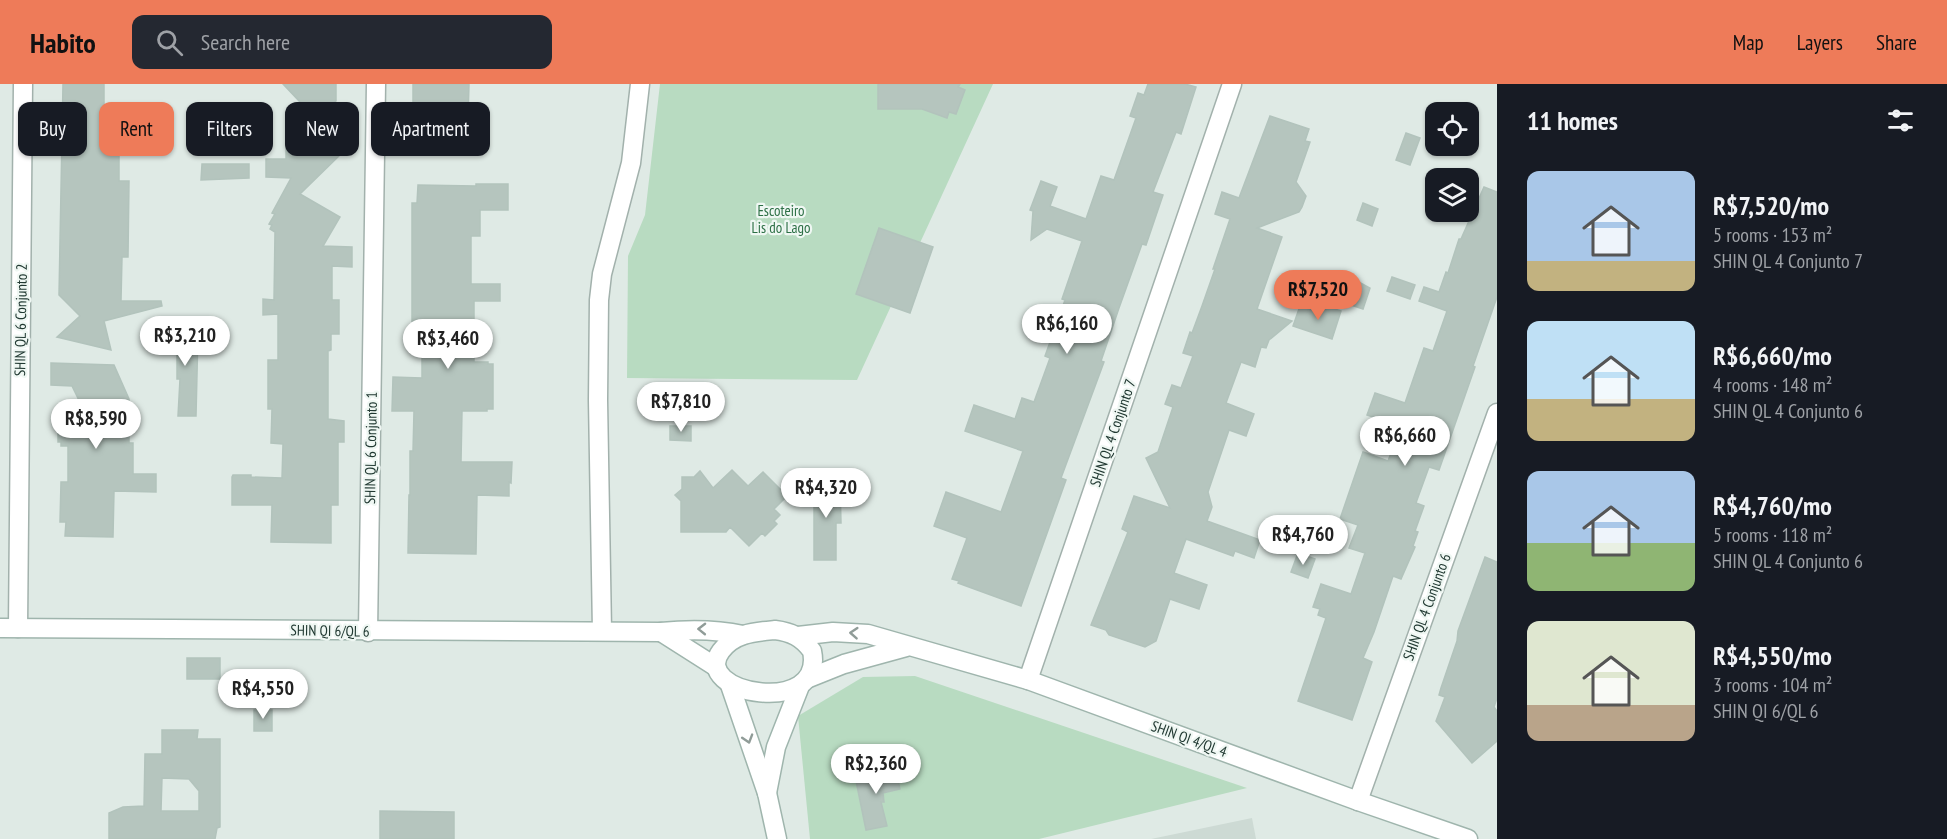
<!DOCTYPE html>
<html lang="en">
<head>
<meta charset="utf-8">
<style>
  :root { --surface:#171b24; --page:#242831; --text:#f1f3f6; --muted:#9ea1a6; --accent:#ee7b59 }
  body { margin:0; font-family:"PT Sans Narrow",sans-serif; background:var(--page); color:var(--text); height:100vh; display:flex; flex-direction:column; font-size:22px; white-space:nowrap }
  * { box-sizing:border-box; margin:0 }
  p { font-size:20px; color:var(--muted) }
  .icon { flex:none; width:33px; height:33px; fill:none; stroke:currentColor; stroke-width:2; stroke-linecap:round; stroke-linejoin:round }
  .map { position:relative; flex:1; overflow:hidden }
  .panel { display:flex; flex-direction:column; background:var(--surface); width:450px }
  .panel>* { flex:none }
  .banner { position:absolute; left:18px; top:18px; width:570px; height:54px; display:flex; gap:12px }
  .controls { position:absolute; left:1425px; top:18px; display:grid; gap:12px }
  .controls a { display:grid; place-items:center; width:54px; height:54px; border-radius:12px; background:var(--surface); box-shadow:0 2px 4px #0004; font-size:30px }
  .price { position:absolute; translate:-50% -51px; padding:0 14px; border-radius:21px; background:#fff; color:#222; font-size:20px; line-height:39px; filter:drop-shadow(0 2px 3px #0008) }
  .price::after { content:''; position:absolute; left:50%; top:36px; width:18px; height:14px; margin-left:-9px; background:inherit; clip-path:polygon(0 0,100% 0,50% 100%) }
  .price.on { background:var(--accent); color:#111 }
  ul { padding:0; list-style:none }
  li { display:flex; align-items:center; gap:18px; height:150px; padding:0 30px }
  li span { display:grid; place-items:center; flex:none; width:168px; height:120px; border-radius:12px; color:#555 }
  li>.icon { margin-inline-start:auto }
  span .icon { width:72px; height:72px; fill:#fffc; stroke-width:1 }
  li b { font-size:26px }
  h2 { display:flex; justify-content:space-between; align-items:center; height:72px; padding:0 30px; font-size:26px }
  .pill { padding:0 21px; border-radius:12px; background:var(--surface); box-shadow:0 2px 4px #0004; font-size:21px; line-height:54px }
  .pill.on { background:var(--accent); color:#111 }
  header { display:flex; align-items:center; gap:36px; box-sizing:border-box; height:84px; padding:0 30px; background:var(--accent); color:#111 }
  header strong { font-size:28px }
  nav { display:flex; gap:33px; margin-inline-start:auto; font-size:21px }
  .search { width:420px; height:54px; background:var(--page); display:flex; align-items:center; gap:15px; box-sizing:border-box; padding:0 21px; border-radius:12px; color:var(--muted); font-size:22px }
  main { display:flex; flex:1; min-height:0 }
  .map>svg:first-child { display:block }
</style>
</head>
<body>
<header>
<strong>Habito</strong>
<div class="search"><svg class="icon" aria-label="search" viewBox="0 0 24 24"><circle cx="10" cy="10" r="6"/><path d="M15 15l6 6"/></svg>Search here</div>
<nav><a>Map</a><a>Layers</a><a>Share</a></nav>
</header>
<main>
<div class="map">
<svg width="1497" height="755" viewBox="0 0 1497 755">
  <rect width="100%" height="100%" fill="#dfeae5"/>
  <path fill="#cddad4" d="M1252,734L1256,755H1151Z"/>
  <g fill="#b8dbc1">
    <path d="M660,0H993L857,296L627,294L628,172L645,131Z"/>
    <path d="M915,592L1247,704L1039,755H810L798,632L863,593Z"/>
  </g>
  <g fill="#b5c5be" stroke="#b2c3bc" stroke-width="1.5" fill-rule="evenodd">
    <path d="M63,0H104V42L119,43V97H129L128,173H122L121,217H161L162,222L104,237L111,266L57,253L80,232L59,211Z"/>
    <path d="M283,0H336V17L316,35Z"/>
    <path d="M413,0H469L468,34L441,33V28H413Z"/>
    <path d="M878,0H960L958,3L965,6L956,30L949,28L947,34L922,25H878Z"/>
    <path d="M1148,0H1185L1196,3L1181,50L1176,48L1153,108L1163,111L1146,161L1142,160L1119,224L1101,277L1104,278L1061,394L1066,396L1021,522L958,499L959,497L952,495L967,454L934,442L946,408L1001,428L1023,367L965,347L974,321L1015,335L1022,314L1034,318L1050,274L1045,272L1065,216L1062,215L1082,157L1047,145L1031,156L1033,127L1030,126L1041,97L1057,103L1050,122L1086,135L1101,92L1114,96L1136,34L1130,32L1138,9L1144,11Z"/>
    <path d="M1270,32L1309,45L1305,57L1310,58L1296,98L1306,112L1302,123L1299,128L1257,144L1282,153L1257,225L1292,237L1269,256L1266,264L1261,263L1255,283L1241,278L1226,319L1254,330L1246,352L1229,346L1208,408L1212,423L1207,437L1260,456L1254,474L1235,467L1233,472L1186,455L1174,489L1207,501L1199,525L1170,515L1156,557L1145,563L1109,551L1106,546L1091,541L1128,448L1122,445L1134,412L1170,424L1146,374L1158,368L1173,323L1165,320L1172,301L1181,304L1193,272L1183,269L1190,248L1192,249L1202,222L1215,185H1213L1230,135L1215,130L1222,108L1239,114Z"/>
    <path d="M309,40H341V70L300,110L340,133L323,162L352,163V183L332,182V216H339V250H331V266L328,267V335L344,337V358H338V421H331V459L271,458L272,421H232V393L233,391H251V393L282,394L283,360L271,359L272,325H268V276H278V230L263,231V215L274,216L275,148L270,145L272,141L269,140L275,130L272,129L291,94L266,93V75H286V56H293Z"/>
    <path d="M1406,49L1420,54L1410,81L1396,76Z"/>
    <path d="M202,80H249V94L201,96Z"/>
    <path d="M476,100H508V126H480V152H471V200H500V217H474V278H488V280H493V325H487V327H462L461,378H512L511,399L509,398V412L477,411L476,470L408,469L409,411H410V367H413L414,327H392L393,293L422,294V250H412V119H417L418,101L476,102Z"/>
    <path d="M1484,103L1497,108V213L1473,282L1475,283L1439,386L1429,383L1417,416L1416,419L1424,422L1415,447L1418,448L1413,462L1415,463L1401,495L1393,492L1374,548L1363,574L1372,578L1352,636L1298,617L1326,534L1318,531L1320,525L1313,523L1321,500L1351,510L1365,469L1349,464L1358,441L1340,435L1363,368L1388,377L1401,342L1367,331L1375,309L1405,319L1424,264L1433,267L1447,227L1419,217L1424,203L1439,208L1446,188L1448,189L1459,155H1461Z"/>
    <path d="M1363,119L1378,125L1372,142L1357,136Z"/>
    <path d="M879,144L933,163L910,229L856,210Z"/>
    <path d="M1392,193L1415,201L1410,215L1387,207Z"/>
    <path d="M1355,196L1370,204L1363,225L1348,220Z"/>
    <path d="M1300,222L1322,230L1325,222L1341,227L1332,255L1293,242Z"/>
    <path d="M165,245H195V249H198L196,332H178L180,295H177V270H165Z"/>
    <path d="M51,279L114,281L129,315V359H133V390H156V408L114,407L113,453L65,452L66,438H60L61,398H68V362H61V358H58V332L87,333L72,302L51,301Z"/>
    <path d="M670,342H691V357L670,356Z"/>
    <path d="M732,386L748,402L763,388L787,412L774,425L780,431L774,437L777,440L765,452L762,449L749,462L730,443L726,448H681V417L675,411L682,405V393H694L700,387L713,404Z"/>
    <path d="M814,398H840L841,439H836V476H814Z"/>
    <path d="M1298,469L1315,475L1308,494L1291,488Z"/>
    <path d="M1485,473L1497,478V614L1494,623L1497,627V657L1472,679L1436,637L1445,613L1439,611L1441,604L1457,557L1458,547Z"/>
    <rect x="187" y="574" width="33" height="21"/>
    <rect x="254" y="626" width="18" height="21"/>
    <path d="M162,646H198L197,655H220V743L217,744L215,755H109V729L123,723L144,722L145,670H162ZM162,694L189,695L199,707V727H161Z"/>
    <path d="M895,684L900,705L883,709L884,718H881L887,742L866,746L855,692Z"/>
    <path d="M380,727L454,728V755H380Z"/>
  </g>
  <g fill="none" stroke-linecap="round" stroke-linejoin="round">
    <defs>
      <g id="street">
        <path d="M18,544L23,0"/>
        <path d="M602,547L598,316L599,216L602,190L631,79L640,0"/>
        <path d="M368,548L376,0"/>
        <path d="M1028,596L1232,0"/>
        <path d="M1358,717L1497,329"/>
      </g>
      <g id="secondary">
        <path d="M0,544L661,548C689,545 715,545 743,551"/>
        <path d="M775,546C791,548 802,553 812,567C826,634 689,610 721,567C734,549 755,548 775,546Z"/>
        <path d="M661,548L716,583"/>
        <path d="M798,552L833,548L868,550L1028,596L1358,717L1468,755"/>
        <path d="M809,594L844,580L906,563"/>
        <path d="M730,601L767,709L777,755"/>
        <path d="M767,709L776,663L800,602"/>
      </g>
    </defs>
    <use href="#street" stroke="#a2b1ac" stroke-width="21"/>
    <use href="#secondary" stroke="#9fb5ad" stroke-width="21"/>
    <use href="#street" stroke="#fff" stroke-width="18"/>
    <use href="#secondary" stroke="#fff" stroke-width="18"/>
  </g>
  <defs><path id="oneway-chevron" d="M-2-3.5L2.5 0L-2 3.5" fill="none" stroke-width="1.6" stroke-linecap="round" stroke-linejoin="round" transform="scale(1.5)"/></defs>
  <g stroke="#909c98">
    <use href="#oneway-chevron" transform="translate(702 545) rotate(-179)"/>
    <use href="#oneway-chevron" transform="translate(854 549) rotate(-176)"/>
    <use href="#oneway-chevron" transform="translate(748 655) rotate(73)"/>
  </g>
  <g text-anchor="middle" stroke-width="4.5" stroke-linejoin="round" paint-order="stroke">
    <g font-size="15" fill="#2c6f45" stroke="#eff7f3">
      <text x="781" y="132">Escoteiro<tspan x="781" dy="17">Lis do Lago</tspan></text>
    </g>
    <g font-size="15" fill="#213932" stroke="#eff7f3">
      <text transform="translate(21 236) rotate(-89)" y="5">SHIN QL 6 Conjunto 2</text>
      <text transform="translate(1113 349) rotate(-71)" y="5">SHIN QL 4 Conjunto 7</text>
      <text transform="translate(371 364) rotate(-89)" y="5">SHIN QL 6 Conjunto 1</text>
      <text transform="translate(1427 523) rotate(-70)" y="5">SHIN QL 4 Conjunto 6</text>
      <text transform="translate(330 547) rotate(1)" y="5">SHIN QI 6/QL 6</text>
      <text transform="translate(1189 655) rotate(20)" y="5">SHIN QI 4/QL 4</text>
    </g>
  </g>
</svg>
<div class="controls">
<a><svg class="icon" aria-label="locate" viewBox="0 0 24 24"><circle cx="12" cy="12" r="6"/><path d="M12 2v4M12 18v4M2 12h4M18 12h4"/></svg></a>
<a><svg class="icon" aria-label="layers" viewBox="0 0 24 24"><path d="M12 4l9 5-9 5-9-5zM3 14l9 5 9-5"/></svg></a>
</div>
<b class="price on" style="left:1318px;top:237px">R$7,520</b>
<b class="price" style="left:1067px;top:271px">R$6,160</b>
<b class="price" style="left:185px;top:283px">R$3,210</b>
<b class="price" style="left:448px;top:286px">R$3,460</b>
<b class="price" style="left:681px;top:349px">R$7,810</b>
<b class="price" style="left:96px;top:366px">R$8,590</b>
<b class="price" style="left:1405px;top:383px">R$6,660</b>
<b class="price" style="left:826px;top:435px">R$4,320</b>
<b class="price" style="left:1303px;top:482px">R$4,760</b>
<b class="price" style="left:263px;top:636px">R$4,550</b>
<b class="price" style="left:876px;top:711px">R$2,360</b>
<div class="banner">
<a class="pill">Buy</a>
<a class="pill on">Rent</a>
<a class="pill">Filters</a>
<a class="pill">New</a>
<a class="pill">Apartment</a>
</div>
</div>
<section class="panel">
<h2>11 homes<svg class="icon" aria-label="filters" viewBox="0 0 24 24"><path d="M4 7h16M4 17h16"/><circle cx="9" cy="7" r="2"/><circle cx="15" cy="17" r="2"/></svg></h2>
<ul>
<li><span style="background:linear-gradient(#a9c7e8 75%,#c2b280 0)"><svg class="icon" aria-label="home" viewBox="0 0 24 24"><path d="M3 11l9-7 9 7M6 9v11h12V9"/></svg></span><div><b>R$7,520/mo</b><p>5 rooms · 153 m²</p><p>SHIN QL 4 Conjunto 7</p></div></li>
<li><span style="background:linear-gradient(#bfe0f5 65%,#c2b280 0)"><svg class="icon" aria-label="home" viewBox="0 0 24 24"><path d="M3 11l9-7 9 7M6 9v11h12V9"/></svg></span><div><b>R$6,660/mo</b><p>4 rooms · 148 m²</p><p>SHIN QL 4 Conjunto 6</p></div></li>
<li><span style="background:linear-gradient(#a9c7e8 60%,#8fb573 0)"><svg class="icon" aria-label="home" viewBox="0 0 24 24"><path d="M3 11l9-7 9 7M6 9v11h12V9"/></svg></span><div><b>R$4,760/mo</b><p>5 rooms · 118 m²</p><p>SHIN QL 4 Conjunto 6</p></div></li>
<li><span style="background:linear-gradient(#dfe7d0 70%,#b9a48a 0)"><svg class="icon" aria-label="home" viewBox="0 0 24 24"><path d="M3 11l9-7 9 7M6 9v11h12V9"/></svg></span><div><b>R$4,550/mo</b><p>3 rooms · 104 m²</p><p>SHIN QI 6/QL 6</p></div></li>
</ul>
</section>
</main>
</body>
</html>
